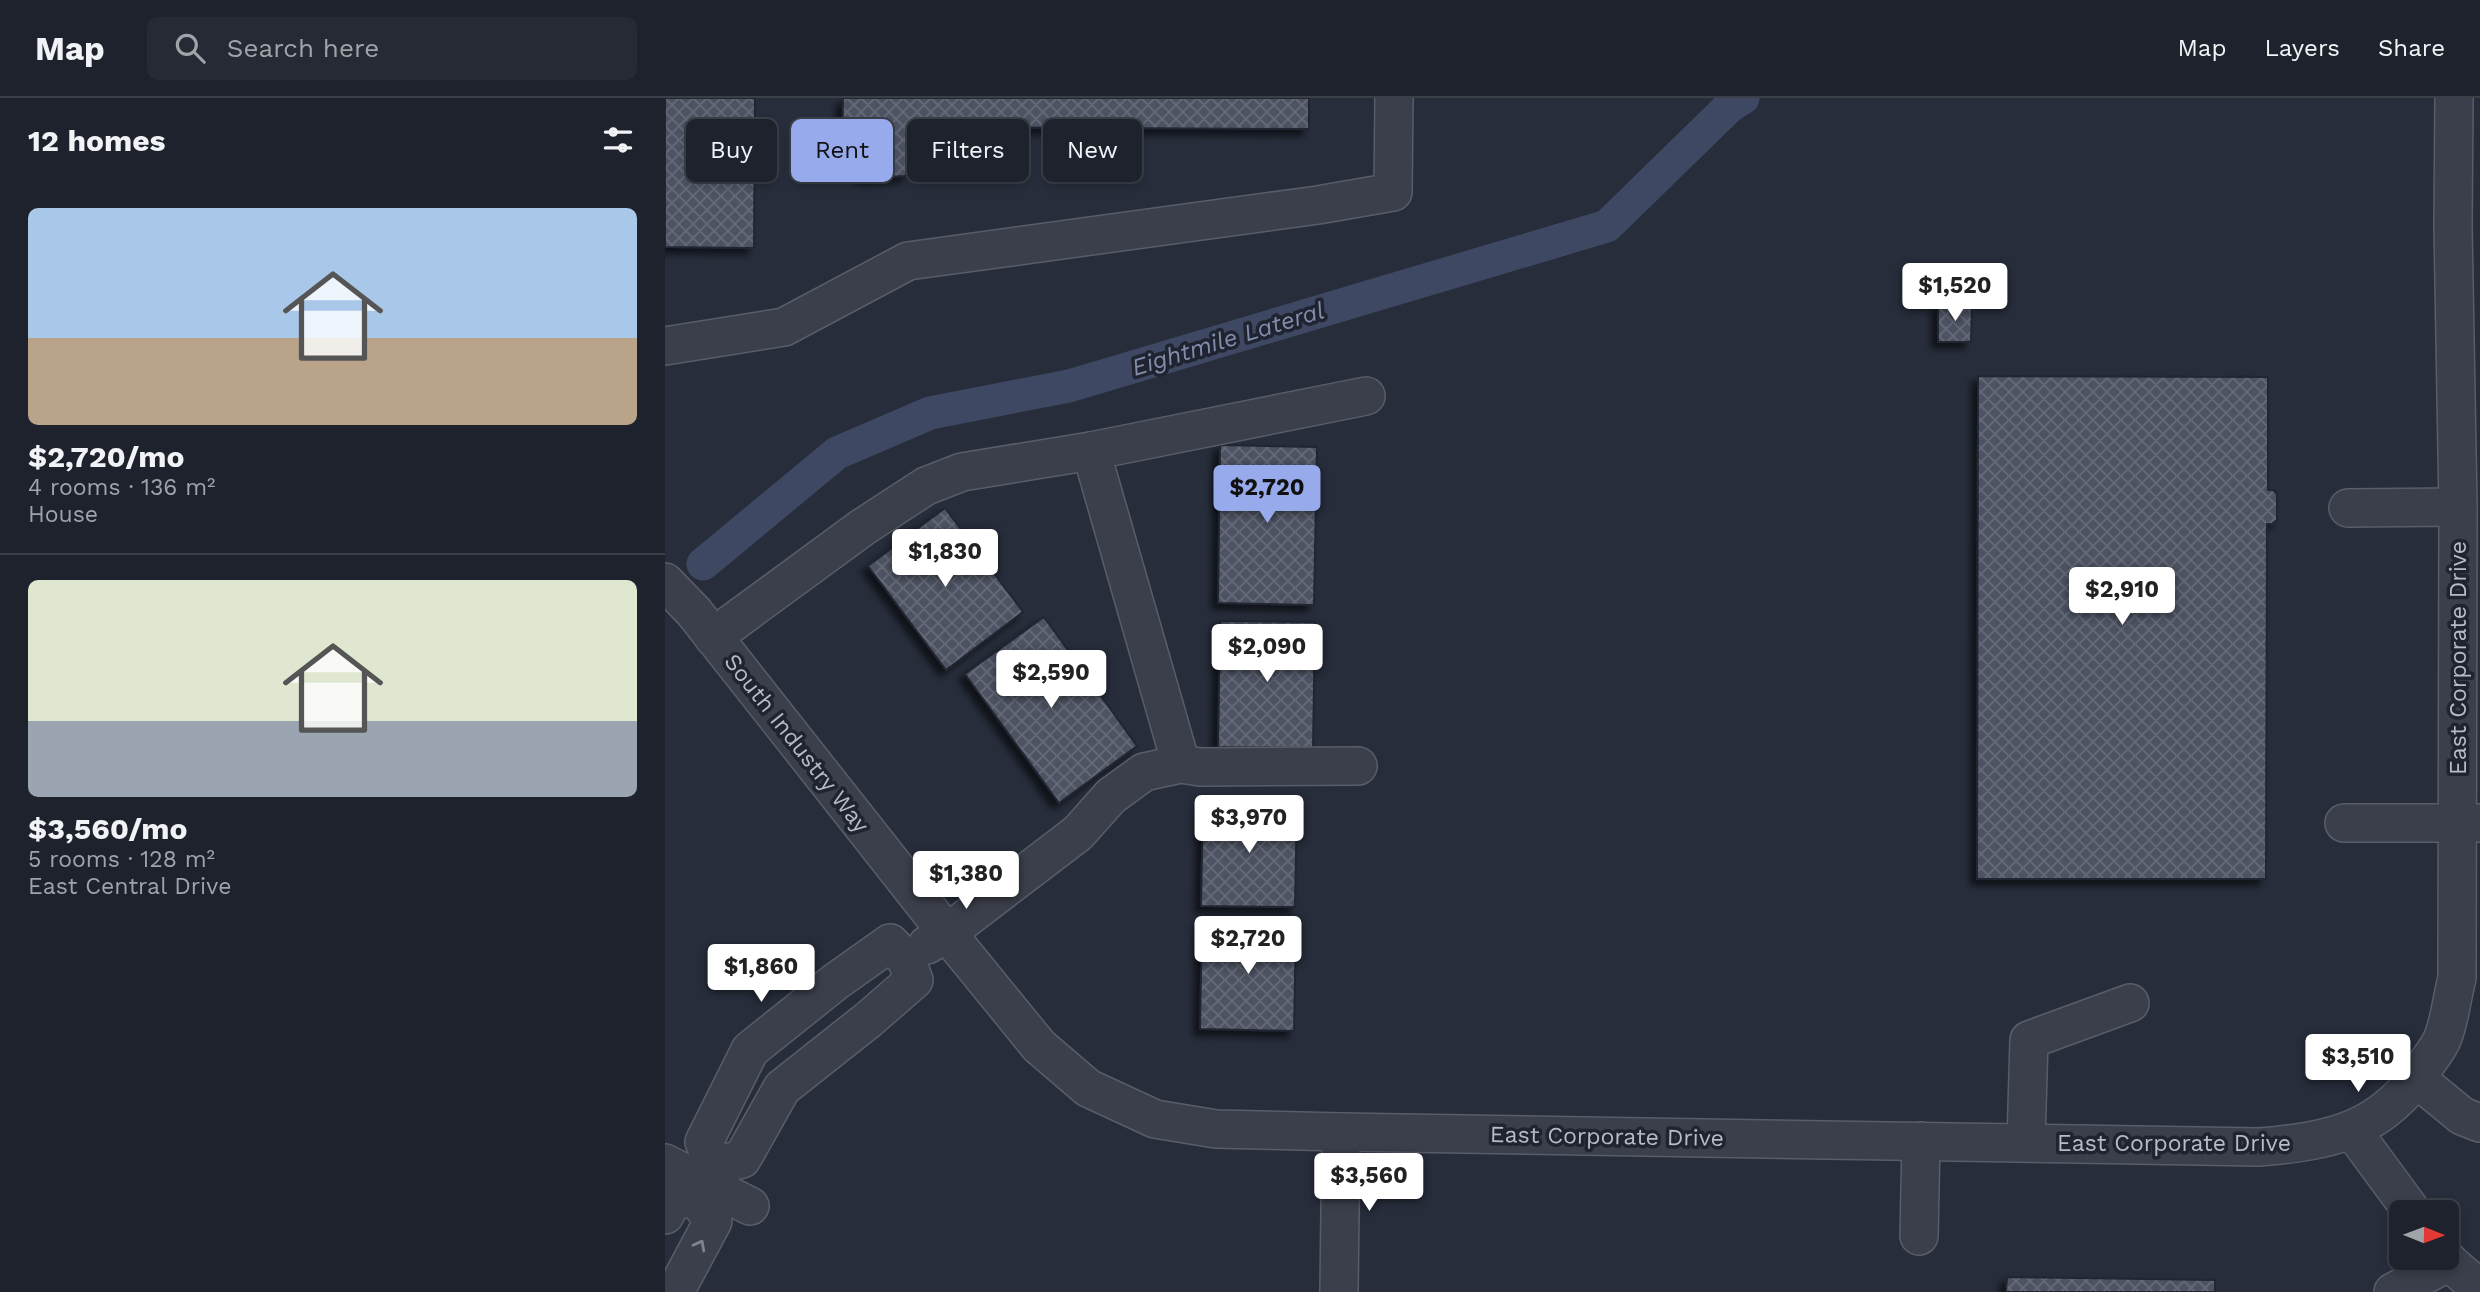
<!DOCTYPE html>
<html lang="en">
<head>
<meta charset="utf-8">
<style>
  :root { --surface:#1d222c; --page:#252a34; --text:#f1f3f6; --muted:#a0a4a9; --line:#3b3f48; --accent:#97aaeb }
  body { margin:0; font-family:"Work Sans",sans-serif; background:var(--page); color:var(--text); height:100vh; display:flex; flex-direction:column; font-size:26px; white-space:nowrap }
  * { box-sizing:border-box; margin:0 }
  p { font-size:23px; color:var(--muted) }
  .icon { flex:none; width:38px; height:38px; fill:none; stroke:currentColor; stroke-width:2; stroke-linecap:round; stroke-linejoin:round }
  .map { position:relative; flex:1; overflow:hidden }
  .side { display:flex; flex-direction:column; background:var(--surface); width:665px }
  .side>* { flex:none }
  .top-card { position:absolute; left:21px; top:21px; width:665px; height:63px; display:flex; gap:14px }
  .needle { width:46px; rotate:91deg }
  .tools { position:absolute; left:1724px; top:1102px; display:grid; gap:14px }
  .tools a { display:grid; place-items:center; width:70px; height:70px; border-radius:10px; background:var(--surface); box-shadow:0 4px 10px #0003,0 0 0 2px var(--line); font-size:35px }
  .price { position:absolute; translate:-50% -60px; padding:0 16px; border-radius:7px; background:#fff; color:#222; font-size:23px; line-height:46px; filter:drop-shadow(0 2px 4px #0008) }
  .price::after { content:''; position:absolute; left:50%; top:42px; width:21px; height:16px; margin-left:-10px; background:inherit; clip-path:polygon(0 0,100% 0,50% 100%) }
  .price.selected { background:var(--accent); color:#111 }
  ul { padding:0; list-style:none }
  li { display:grid; align-content:center; gap:14px; height:371px; padding:0 28px }
  li+li { border-top:2px solid var(--line) }
  li span { display:grid; place-items:center; height:217px; border-radius:10px; color:#555 }
  li>.icon { margin-inline-start:auto }
  span .icon { width:126px; height:126px; fill:#fffc; stroke-width:1 }
  li b { font-size:30px }
  h2 { display:flex; justify-content:space-between; align-items:center; height:84px; padding:0 28px; font-size:30px }
  .tag { padding:0 24px; border-radius:10px; background:var(--surface); box-shadow:0 4px 10px #0003,0 0 0 2px var(--line); font-size:24px; line-height:63px }
  .tag.selected { background:var(--accent); color:#111 }
  header { display:flex; align-items:center; gap:42px; box-sizing:border-box; height:98px; padding:0 35px; background:var(--surface); border-bottom:2px solid var(--line) }
  header strong { font-size:33px }
  nav { display:flex; gap:38px; margin-inline-start:auto; font-size:24px }
  .search { width:490px; height:63px; background:var(--page); display:flex; align-items:center; gap:18px; box-sizing:border-box; padding:0 24px; border-radius:10px; color:var(--muted); font-size:26px }
  main { display:flex; flex:1; min-height:0 }
  .map>svg:first-child { display:block }
</style>
</head>
<body>
<header>
<strong>Map</strong>
<div class="search"><svg class="icon" aria-label="search" viewBox="0 0 24 24"><circle cx="10" cy="10" r="6"/><path d="M15 15l6 6"/></svg>Search here</div>
<nav><a>Map</a><a>Layers</a><a>Share</a></nav>
</header>
<main>
<section class="side">
<h2>12 homes<svg class="icon" aria-label="filters" viewBox="0 0 24 24"><path d="M4 7h16M4 17h16"/><circle cx="9" cy="7" r="2"/><circle cx="15" cy="17" r="2"/></svg></h2>
<ul>
<li><span style="background:linear-gradient(#a9c7e8 60%,#b9a48a 0)"><svg class="icon" aria-label="home" viewBox="0 0 24 24"><path d="M3 11l9-7 9 7M6 9v11h12V9"/></svg></span><div><b>$2,720/mo</b><p>4 rooms · 136 m²</p><p>House</p></div></li>
<li><span style="background:linear-gradient(#dfe7d0 65%,#9aa5b1 0)"><svg class="icon" aria-label="home" viewBox="0 0 24 24"><path d="M3 11l9-7 9 7M6 9v11h12V9"/></svg></span><div><b>$3,560/mo</b><p>5 rooms · 128 m²</p><p>East Central Drive</p></div></li>
</ul>
</section>
<div class="map">
<svg width="1815" height="1194" viewBox="0 0 1815 1194">
  <defs>
    <pattern id="building-cross-hatch" width="8" height="8" patternUnits="userSpaceOnUse" patternTransform="scale(1.75)"><rect width="8" height="8" fill="#4e5363"/><path d="M0 0l8 8M0 8l8-8" fill="none" stroke="#656a78"/></pattern>
    <filter id="shadow"><feDropShadow dx="-6" dy="6" stdDeviation="3.5" flood-color="#0009"/></filter>
  </defs>
  <rect width="100%" height="100%" fill="#272d3b"/>
  <g fill="none" stroke-linecap="round" stroke-linejoin="round">
    <path stroke="#3f4862" stroke-width="33" d="M38,466L172,355L265,315L404,288L942,128L1065,8L1078,0"/>
  </g>
  <g fill="url(#building-cross-hatch)" stroke="#222633" stroke-width="2" filter="url(#shadow)">
    <path d="M0,0H90L89,150L0,149Z"/>
    <path d="M178,0H644V31L274,29L240,78L199,80L177,58Z"/>
    <path d="M1273,206L1307,207L1306,244H1273Z"/>
    <path d="M1313,278L1603,279V392H1608L1612,396V422L1607,426H1602L1601,781H1312Z"/>
    <path d="M555,347L652,349L649,507L553,505Z"/>
    <path d="M280,410L358,514L281,572L203,468Z"/>
    <path d="M379,519L472,648L394,705L300,576Z"/>
    <path d="M555,523L650,524L648,650L553,649Z"/>
    <path d="M538,705L632,706L630,809L536,808Z"/>
    <path d="M537,824L631,825L629,933L535,931Z"/>
    <path d="M1342,1179L1550,1182V1194H1341Z"/>
  </g>
  <g fill="none" stroke-linecap="round" stroke-linejoin="round">
    <defs>
      <g id="minor">
        <path d="M0,248L119,229L243,163L653,107L728,94L729,0"/>
        <path d="M1683,410L1793,409"/>
        <path d="M0,484L29,514L282,835L374,948L423,990L490,1021L551,1031L676,1034L1593,1049C1667,1043 1718,1033 1761,966C1767,958 1775,948 1778,939C1785,921 1787,899 1792,880L1793,409L1788,128L1789,0"/>
        <path d="M48,539L198,429L261,388L297,374L426,353"/>
        <path d="M693,668L535,669L516,666L426,353L701,298"/>
        <path d="M1679,725H1815"/>
        <path d="M225,845L241,861L249,882L203,922L117,990L77,1061L49,1068L39,1044L85,952L170,884Z"/>
        <path d="M262,847L282,835L413,735L446,698L479,674L516,666"/>
        <path d="M1752,981L1797,1018L1815,1025"/>
        <path d="M1687,1032L1748,1115"/>
        <path d="M1361,1044L1364,942L1465,905"/>
        <path d="M0,1065L85,1108"/>
        <path d="M0,1117L9,1100L32,1101"/>
        <path d="M1254,1138L1256,1043"/>
        <path d="M1784,1164L1815,1191"/>
        <path d="M10,1194L48,1123L32,1101"/>
        <path d="M674,1194L676,1034"/>
        <path d="M1728,1194L1784,1164L1781,1160"/>
      </g>
    </defs>
    <use href="#minor" stroke="#595d6a" stroke-width="40"/>
    <use href="#minor" stroke="#3b3f4b" stroke-width="37"/>
  </g>
  <defs><path id="oneway-chevron" d="M-2-3.5L2.5 0L-2 3.5" fill="none" stroke-width="1.6" stroke-linecap="round" stroke-linejoin="round" transform="scale(1.75)"/></defs>
  <use stroke="#7f838f" href="#oneway-chevron" transform="translate(35 1147) rotate(-62)"/>
  <g text-anchor="middle" stroke-width="7" stroke-linejoin="round" paint-order="stroke">
    <g font-size="23" fill="#b7bac7" stroke="#202431">
      <text transform="translate(1793 560) rotate(-90)" y="8">East Corporate Drive</text>
      <text transform="translate(132 645) rotate(52)" y="8">South Industry Way</text>
      <text transform="translate(942 1038) rotate(1)" y="8">East Corporate Drive</text>
      <text x="1509" y="1053">East Corporate Drive</text>
    </g>
    <g font-size="24" font-style="italic" fill="#828daa" stroke="#202431">
      <text transform="translate(563 241) rotate(-17)" y="8">Eightmile Lateral</text>
    </g>
  </g>
</svg>
<div class="tools">
<a><svg class="needle" viewBox="-14 -14 28 28"><path d="M0-13l5 13h-10z" fill="#e53935"/><path d="M0 13l5-13h-10z" fill="#a0a4a9"/></svg></a>
</div>
<b class="price" style="left:1290px;top:225px">$1,520</b>
<b class="price selected" style="left:602px;top:427px">$2,720</b>
<b class="price" style="left:280px;top:491px">$1,830</b>
<b class="price" style="left:1457px;top:529px">$2,910</b>
<b class="price" style="left:602px;top:586px">$2,090</b>
<b class="price" style="left:386px;top:612px">$2,590</b>
<b class="price" style="left:584px;top:757px">$3,970</b>
<b class="price" style="left:301px;top:813px">$1,380</b>
<b class="price" style="left:583px;top:878px">$2,720</b>
<b class="price" style="left:96px;top:906px">$1,860</b>
<b class="price" style="left:1693px;top:996px">$3,510</b>
<b class="price" style="left:704px;top:1115px">$3,560</b>
<div class="top-card">
<a class="tag">Buy</a>
<a class="tag selected">Rent</a>
<a class="tag">Filters</a>
<a class="tag">New</a>
</div>
</div>
</main>
</body>
</html>
